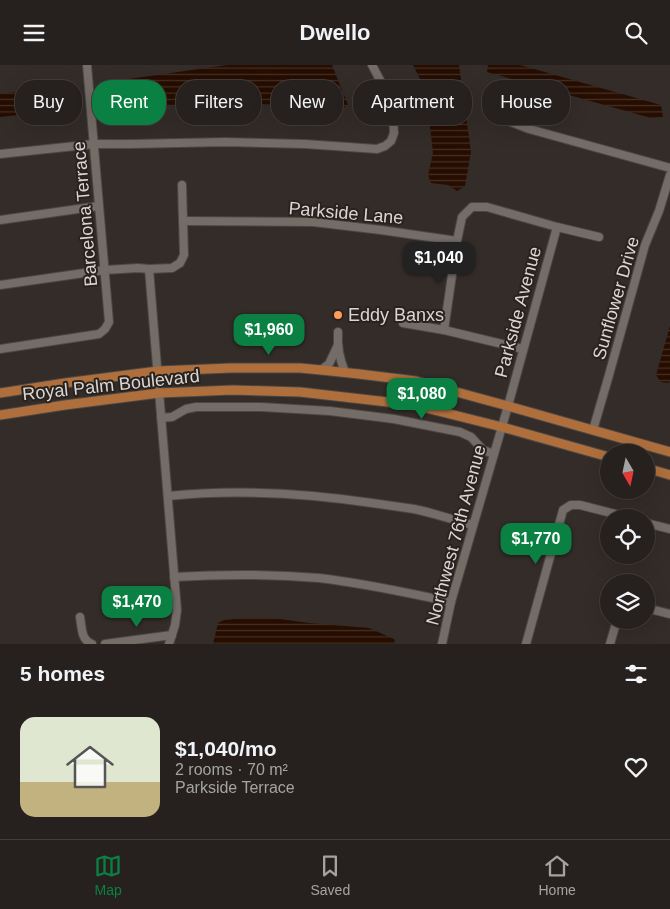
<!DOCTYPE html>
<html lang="en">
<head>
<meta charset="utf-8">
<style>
  :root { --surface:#26211e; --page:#2e2927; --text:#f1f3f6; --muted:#a4a3a4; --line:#423e3c; --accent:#0b8043 }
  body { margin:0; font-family:Arial,sans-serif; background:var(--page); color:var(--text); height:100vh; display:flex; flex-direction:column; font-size:19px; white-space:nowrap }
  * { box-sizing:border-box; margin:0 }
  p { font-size:16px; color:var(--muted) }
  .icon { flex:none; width:28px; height:28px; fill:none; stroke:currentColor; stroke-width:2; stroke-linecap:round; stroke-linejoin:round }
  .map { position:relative; height:579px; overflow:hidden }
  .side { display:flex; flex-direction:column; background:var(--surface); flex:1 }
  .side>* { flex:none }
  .top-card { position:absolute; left:15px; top:15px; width:640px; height:45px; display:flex; gap:10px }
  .needle { width:32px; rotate:171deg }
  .fabs { position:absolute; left:600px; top:379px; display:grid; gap:10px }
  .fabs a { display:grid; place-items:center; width:55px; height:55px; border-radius:50%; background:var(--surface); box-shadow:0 5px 20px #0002,0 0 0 1px var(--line); font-size:25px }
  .price { position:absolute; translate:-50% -42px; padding:0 11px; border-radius:10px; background:var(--accent); color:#fff; font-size:16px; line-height:32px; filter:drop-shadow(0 1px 2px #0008) }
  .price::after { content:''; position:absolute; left:50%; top:30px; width:15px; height:11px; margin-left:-8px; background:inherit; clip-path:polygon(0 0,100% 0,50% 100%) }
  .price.on { background:#222; color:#fff }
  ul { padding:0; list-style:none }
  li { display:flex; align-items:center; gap:15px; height:125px; padding:0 20px }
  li+li { border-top:1px solid var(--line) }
  li span { display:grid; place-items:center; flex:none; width:140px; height:100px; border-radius:15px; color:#555 }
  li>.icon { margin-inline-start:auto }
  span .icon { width:60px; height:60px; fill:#fffc; stroke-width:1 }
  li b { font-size:21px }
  h2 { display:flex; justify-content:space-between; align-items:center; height:60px; padding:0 20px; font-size:21px }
  .tag { padding:0 18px; border-radius:20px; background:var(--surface); box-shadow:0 5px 20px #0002,0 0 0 1px var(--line); font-size:18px; line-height:45px }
  .tag.on { background:var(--accent); color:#fff }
  header { display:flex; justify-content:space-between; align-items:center; height:65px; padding:0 20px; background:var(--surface); font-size:22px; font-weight:800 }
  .tab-bar { display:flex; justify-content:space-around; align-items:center; height:70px; border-top:1px solid var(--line); background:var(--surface); font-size:14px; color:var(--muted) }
  .tab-bar a { display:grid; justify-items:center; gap:2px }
  .tab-bar .on { color:var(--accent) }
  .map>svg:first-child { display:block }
</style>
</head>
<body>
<header><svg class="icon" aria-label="menu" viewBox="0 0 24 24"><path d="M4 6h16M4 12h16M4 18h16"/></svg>Dwello<svg class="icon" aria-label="search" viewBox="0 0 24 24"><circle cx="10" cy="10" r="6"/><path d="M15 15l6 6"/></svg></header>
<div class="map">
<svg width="670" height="579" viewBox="0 0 670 579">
  <defs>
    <pattern id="water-rules" width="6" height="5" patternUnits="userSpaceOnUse" patternTransform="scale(1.25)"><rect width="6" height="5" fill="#260d00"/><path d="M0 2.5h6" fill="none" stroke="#453024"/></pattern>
  </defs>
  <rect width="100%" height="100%" fill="#332c28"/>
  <g fill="url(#water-rules)">
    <path d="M227,0H332L348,40L343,43L241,38L117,43L108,40C105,31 104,26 108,17Z"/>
    <path d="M413,0H459L471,87L465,121L457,126L448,120L431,118L428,110L433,88L428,44L420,14Z"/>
    <path d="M488,0H520L661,40L663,52L651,53L487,7Z"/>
    <path d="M74,19L78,30V36L55,42V46L0,52V29Z"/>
    <path d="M670,261V314L669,318L661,317L656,310Z"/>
    <path d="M244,553H273L309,558L369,563L394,574L395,579H213L218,558L224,555Z"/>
  </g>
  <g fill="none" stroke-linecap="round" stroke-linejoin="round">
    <defs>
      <g id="minor">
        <path d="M506,55L529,64L670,103"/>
        <path d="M0,89L94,79H131L225,77L305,79L377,84L385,81L391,76L394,68L393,50L390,34L372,0"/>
        <path d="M0,155L99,141"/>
        <path d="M183,156L313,157L381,165L457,176L462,152L472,142H487L557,162L599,172"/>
        <path d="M149,204L177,545L175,560L169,579"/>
        <path d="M0,220L105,205L138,203L149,204L172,203L180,198L184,190L182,120"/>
        <path d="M403,258L444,265L523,284"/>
        <path d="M444,265L457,176"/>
        <path d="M338,267C337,282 339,293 345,307"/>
        <path d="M0,284L99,269L105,264L109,257L87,0"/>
        <path d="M321,305L329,299L337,282"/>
        <path d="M161,353L172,352L186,344L196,342H261L330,346L394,354L460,367L471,372L483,385L494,389"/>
        <path d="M593,365L609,310L645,180L659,146L670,110"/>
        <path d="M168,431C236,424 305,428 372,438C386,440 400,442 414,444C434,448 453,455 473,460"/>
        <path d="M646,458L670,464"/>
        <path d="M174,512C223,509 271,509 319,513C364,518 408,528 451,537"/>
        <path d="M646,543L670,549"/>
        <path d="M80,552C82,563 81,575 92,579"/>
        <path d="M105,579L172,570"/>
        <path d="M442,579L451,537L508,341L557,162"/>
        <path d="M526,579L563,445L571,440H580L627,452"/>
        <path d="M610,579L617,555"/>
      </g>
      <g id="major">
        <path d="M0,328L65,318L158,306L231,303H300L321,305L359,309L416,316L508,341L670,387"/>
        <path d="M0,350L65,340L159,328L233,325L300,327L414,340L502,362L609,392"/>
        <path d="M646,403L670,410"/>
      </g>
    </defs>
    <use href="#minor" stroke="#4d4744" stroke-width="10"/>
    <use href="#major" stroke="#4d4744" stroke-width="11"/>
    <use href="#minor" stroke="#736c67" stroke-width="8"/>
    <use href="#major" stroke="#ae6f3c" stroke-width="9"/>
  </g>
  <circle fill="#fe9c58" stroke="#29231f" stroke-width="2" cx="338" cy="250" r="5"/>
  <g text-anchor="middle" stroke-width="4" stroke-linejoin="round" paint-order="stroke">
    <g font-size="18" fill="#dbd6d4" stroke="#29231f">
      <text transform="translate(346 148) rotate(5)" y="6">Parkside Lane</text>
      <text transform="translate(85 149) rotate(-95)" y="6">Barcelona Terrace</text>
      <text transform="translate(616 233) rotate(-74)" y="6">Sunflower Drive</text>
      <text transform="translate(518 247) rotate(-75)" y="6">Parkside Avenue</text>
      <text transform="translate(111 320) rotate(-6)" y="6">Royal Palm Boulevard</text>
      <text transform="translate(456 470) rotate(-75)" y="6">Northwest 76th Avenue</text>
    </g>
    <g font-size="18" fill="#dbd6d4" stroke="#29231f" text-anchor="start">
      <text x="348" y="256">Eddy Banxs</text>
    </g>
  </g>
</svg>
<div class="fabs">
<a><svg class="needle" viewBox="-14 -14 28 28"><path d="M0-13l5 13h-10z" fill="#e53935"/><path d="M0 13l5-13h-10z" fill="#a4a3a4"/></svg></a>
<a><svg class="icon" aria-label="locate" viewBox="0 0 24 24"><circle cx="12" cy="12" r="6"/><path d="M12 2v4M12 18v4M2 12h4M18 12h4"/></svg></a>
<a><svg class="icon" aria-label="layers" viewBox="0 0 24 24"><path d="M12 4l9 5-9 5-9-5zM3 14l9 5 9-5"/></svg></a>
</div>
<b class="price on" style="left:439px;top:219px">$1,040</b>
<b class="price" style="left:269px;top:291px">$1,960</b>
<b class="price" style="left:422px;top:355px">$1,080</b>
<b class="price" style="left:536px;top:500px">$1,770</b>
<b class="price" style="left:137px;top:563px">$1,470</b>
<div class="top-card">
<a class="tag">Buy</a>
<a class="tag on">Rent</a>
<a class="tag">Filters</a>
<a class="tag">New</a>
<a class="tag">Apartment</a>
<a class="tag">House</a>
</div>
</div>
<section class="side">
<h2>5 homes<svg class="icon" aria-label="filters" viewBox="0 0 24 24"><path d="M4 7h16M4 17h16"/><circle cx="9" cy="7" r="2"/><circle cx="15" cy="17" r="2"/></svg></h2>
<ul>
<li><span style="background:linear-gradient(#dfe7d0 65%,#c2b280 0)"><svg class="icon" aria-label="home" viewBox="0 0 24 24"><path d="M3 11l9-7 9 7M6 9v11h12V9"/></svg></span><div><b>$1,040/mo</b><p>2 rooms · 70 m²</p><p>Parkside Terrace</p></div><svg class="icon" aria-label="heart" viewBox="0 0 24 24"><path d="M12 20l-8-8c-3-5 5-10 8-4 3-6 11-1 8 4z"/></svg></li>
</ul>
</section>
<nav class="tab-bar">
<a class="on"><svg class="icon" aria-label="map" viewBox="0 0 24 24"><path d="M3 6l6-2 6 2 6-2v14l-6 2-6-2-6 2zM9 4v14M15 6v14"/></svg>Map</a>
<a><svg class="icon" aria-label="saved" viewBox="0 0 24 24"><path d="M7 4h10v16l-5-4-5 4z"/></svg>Saved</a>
<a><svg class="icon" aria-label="home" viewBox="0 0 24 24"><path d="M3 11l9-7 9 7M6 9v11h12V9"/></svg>Home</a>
</nav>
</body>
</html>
